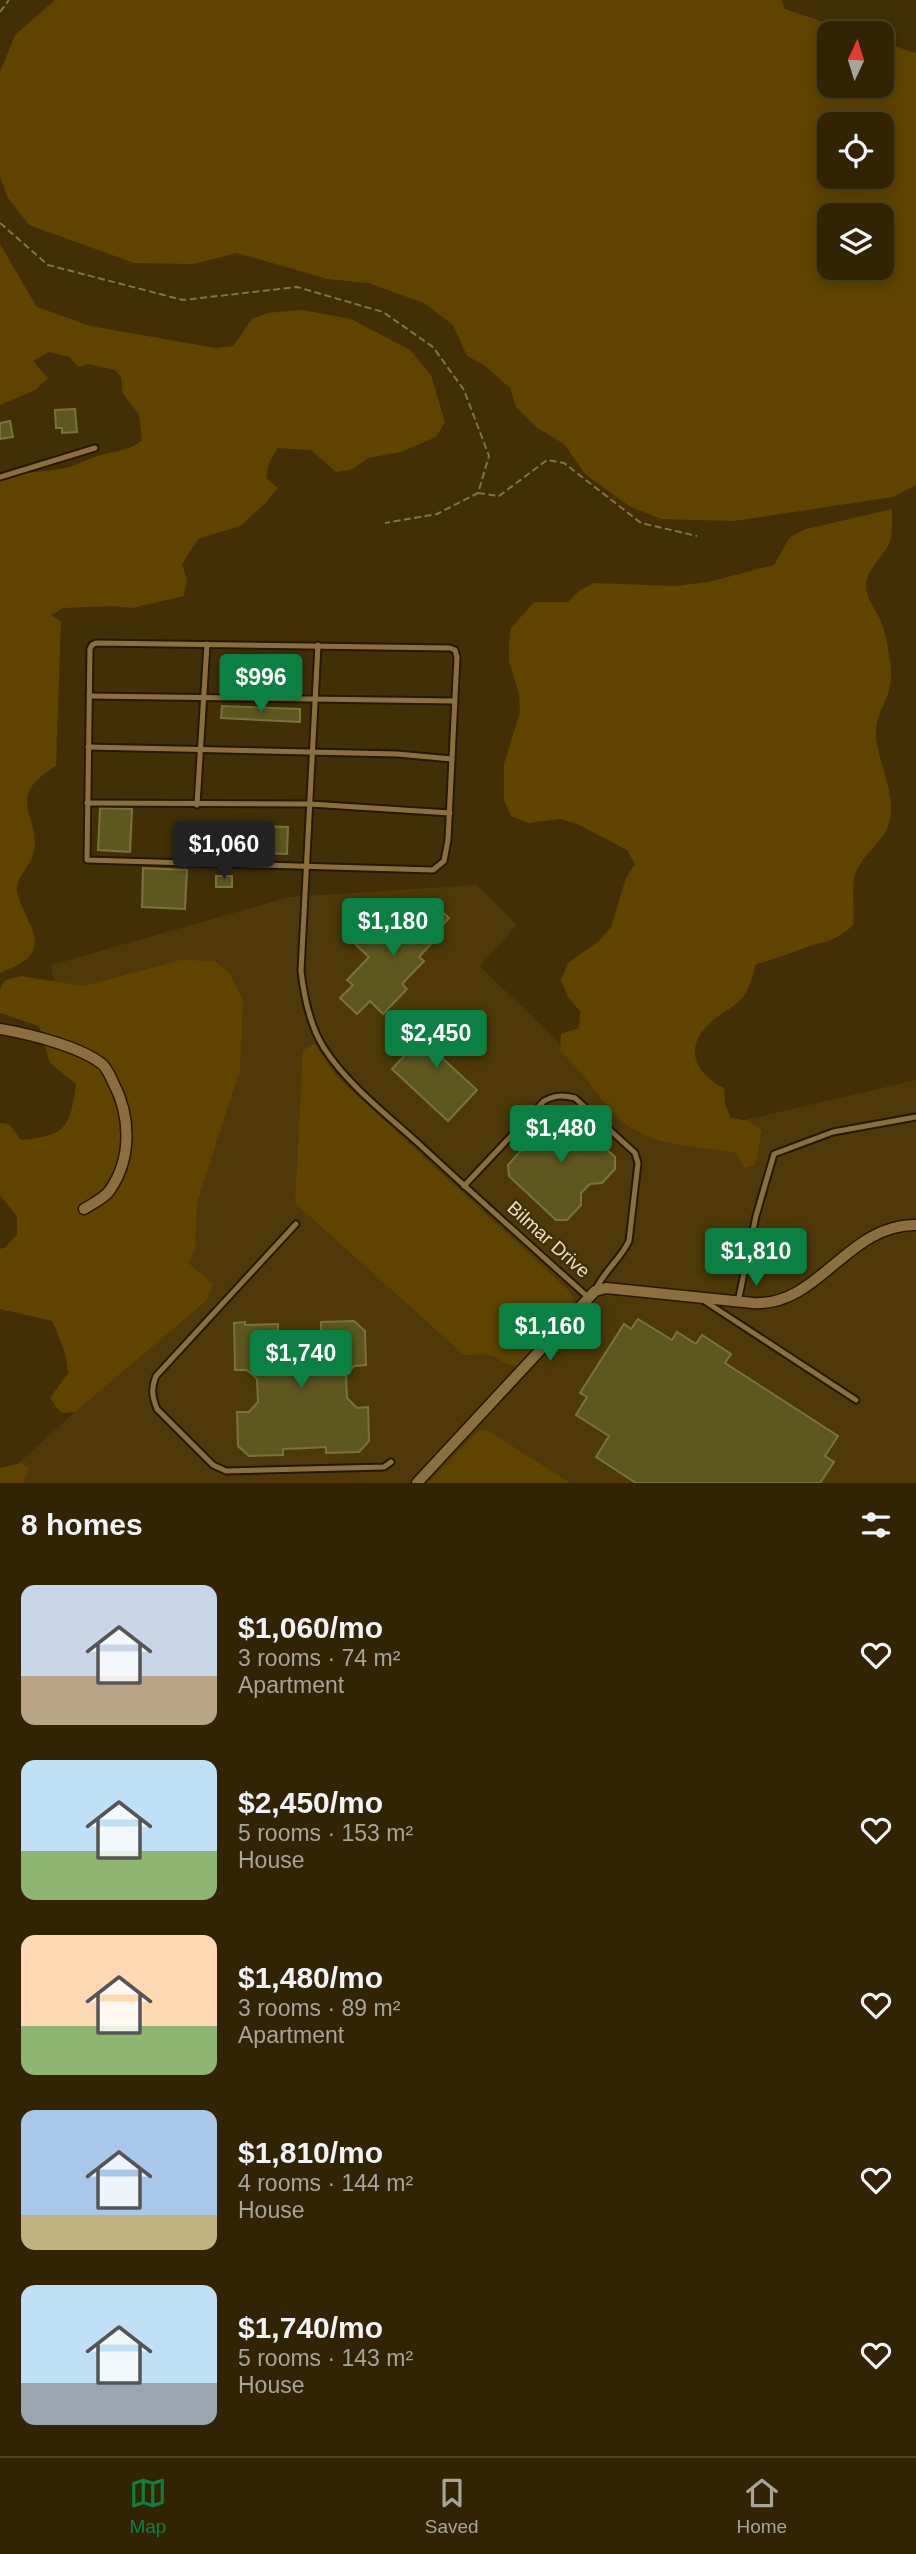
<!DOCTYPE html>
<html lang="en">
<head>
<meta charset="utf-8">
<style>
  :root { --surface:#322304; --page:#3a2b0e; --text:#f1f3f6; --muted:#a8a49a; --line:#4d4026; --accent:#0b8043 }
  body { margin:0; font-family:Arial,sans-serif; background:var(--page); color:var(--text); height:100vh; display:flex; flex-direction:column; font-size:26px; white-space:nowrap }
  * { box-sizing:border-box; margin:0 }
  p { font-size:23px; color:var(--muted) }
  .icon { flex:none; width:38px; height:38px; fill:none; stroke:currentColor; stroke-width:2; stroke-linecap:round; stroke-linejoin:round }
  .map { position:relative; height:1483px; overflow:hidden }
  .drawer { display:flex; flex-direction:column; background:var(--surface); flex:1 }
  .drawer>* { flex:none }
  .needle { width:46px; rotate:4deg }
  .buttons { position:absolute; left:817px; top:21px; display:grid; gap:14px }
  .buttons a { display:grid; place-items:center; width:77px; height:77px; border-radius:14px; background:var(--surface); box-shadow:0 4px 18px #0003,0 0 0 2px var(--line); font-size:35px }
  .price { position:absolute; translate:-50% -60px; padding:0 16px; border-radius:7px; background:var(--accent); color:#fff; font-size:23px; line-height:46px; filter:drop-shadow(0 2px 4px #0008) }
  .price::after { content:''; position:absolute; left:50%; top:42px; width:21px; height:16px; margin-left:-10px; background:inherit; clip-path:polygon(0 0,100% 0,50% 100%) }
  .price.current { background:#222; color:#fff }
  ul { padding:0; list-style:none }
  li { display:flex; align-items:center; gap:21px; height:175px; padding:0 21px }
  li span { display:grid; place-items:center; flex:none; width:196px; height:140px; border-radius:14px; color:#555 }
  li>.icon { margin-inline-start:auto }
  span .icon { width:84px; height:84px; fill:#fffc; stroke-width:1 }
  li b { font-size:30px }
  h2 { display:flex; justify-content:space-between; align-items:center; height:84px; padding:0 21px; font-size:30px }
  .menu { display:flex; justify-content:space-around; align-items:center; height:98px; border-top:2px solid var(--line); background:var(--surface); font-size:19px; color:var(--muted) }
  .menu a { display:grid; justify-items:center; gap:4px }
  .menu .current { color:var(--accent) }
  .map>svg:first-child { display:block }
</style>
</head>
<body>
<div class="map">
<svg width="916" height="1483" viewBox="0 0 916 1483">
  <rect width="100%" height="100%" fill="#422f06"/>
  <path fill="#4f3908" d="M477,885L517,925L480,966L659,1140L916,1080V1483H0V1480L133,1359L51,965L289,897Z"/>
  <g fill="#5f4400" fill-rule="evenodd">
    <path d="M55,0H781L785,9L856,33H830V86H882V42L916,53V485L893,497L734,521L661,519L629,506L585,474L564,444L536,427L516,407L510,388L484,365L467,356L453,325L424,303L368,283L328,279L237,253L193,264L134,263L29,225L8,198L0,176V72L15,35ZM882,124V177H830V124ZM882,215V268H830V215Z"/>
    <path d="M0,244L37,307L90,326L216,348L233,346L252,319L267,313L302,310L351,319L410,350L431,375L445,422L436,437L401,452L368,458L353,469L336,472L311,450L278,448L269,462L266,478L278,488L266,503L240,526L198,539L182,564L187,580L184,596L132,608L112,606L63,608L51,615L61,621L56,766C0,800 44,816 33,855C30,866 17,876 17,888C17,912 52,941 24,961C17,966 8,969 0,973V480C21,471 43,473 65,468C78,465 88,458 101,455C115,451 132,450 142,440L139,414L123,394L121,377L115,370L89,364L78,367L69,357L49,352L33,361L48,378L35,390L0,405Z"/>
    <path d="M892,509C892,519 893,530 890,541C885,556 865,570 866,587C867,599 874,607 879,617C886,631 888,648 890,663C896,697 875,708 876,735C878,764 895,789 890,819C886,842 864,851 856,872C851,884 855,910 853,925C834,943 827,940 804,948C787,954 773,960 756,964C752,977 750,989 741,999C732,1009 719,1014 710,1023C683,1048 695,1074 724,1088L725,1104L731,1118L749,1121L762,1131L755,1165L745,1168L736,1153C702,1146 660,1148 630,1127C603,1109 587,1074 560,1051L561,1034L579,1028L580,1011L568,997L561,980L568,963L599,941L611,927L626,878L635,864L627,850L579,825L561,819L528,823L511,816L504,800V764L520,712L519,694L509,661V645L511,628L534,602H568L580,590L594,583L675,586L708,582L774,565L790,537L806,529Z"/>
    <path d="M181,960L214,961L228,971L243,1000L240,1069L197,1203L195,1249L188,1263L213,1284L207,1300L75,1412L61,1413L50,1398L68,1373L65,1352L52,1321L0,1309V1249L6,1247L17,1234V1217L0,1195V1123L9,1124L21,1140C67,1136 70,1127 76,1084L50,1063L39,1026L0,1013V989L5,980L21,976L84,986Z"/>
    <path d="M312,1044L316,1046L336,1076L571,1293L573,1300L571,1308L521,1364C506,1369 501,1357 488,1355C481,1353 472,1356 464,1355L295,1203L303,1051Z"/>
    <path d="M482,1430L489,1431L570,1483H428L478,1431Z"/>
    <path d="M21,1463L29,1468L24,1483H0V1468Z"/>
  </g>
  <g fill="#5e5820" stroke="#7a733c" stroke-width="2">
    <path d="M75,409L77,432L62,433V428H56L55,410Z"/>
    <path d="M10,421L13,437L0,439V423Z"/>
    <path d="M222,706L300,709V722L221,718Z"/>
    <path d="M100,808L132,809L130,852L98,850Z"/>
    <path d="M220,822L261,823V826L288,827L287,854L219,852Z"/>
    <path d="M143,868L187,870L185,909L142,907Z"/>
    <rect x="216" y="876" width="16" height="11"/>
    <path d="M431,901L449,918L438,930L441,933L419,957L424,961L402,984L407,989L383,1014L370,1001L357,1014L340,998L353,985L347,980L369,957L356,945L374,926L378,931L384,924L388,928L410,904L420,913Z"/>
    <path d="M444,1014L464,1033L441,1057L477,1090L448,1121L392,1069Z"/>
    <path d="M556,1113H567L615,1157V1169L602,1183L590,1184L581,1193V1205L567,1220H556L509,1176L508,1165L527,1144L523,1139L531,1130L537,1134Z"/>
    <path d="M638,1319L672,1340L677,1332L696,1344L702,1335L731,1354L725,1363L838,1436L825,1456L834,1462L820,1483H636L596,1457L609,1436L576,1415L587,1397L580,1393L624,1324L631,1329Z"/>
    <path d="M354,1321L365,1331L366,1365L354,1366L346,1375L347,1398L357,1408L368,1407L369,1441L359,1452L326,1453V1447L307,1448L283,1449V1455L249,1456L238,1446L237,1412H249L258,1402L257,1379L247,1370H235L234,1323L245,1322V1325L278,1324V1335L289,1345L312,1344L321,1334V1322Z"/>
  </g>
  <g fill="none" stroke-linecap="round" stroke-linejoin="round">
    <defs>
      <g id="service">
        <path d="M0,477L95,448"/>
        <path d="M96,643L450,648L455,650L457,657L448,840L444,861L433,870L87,860L90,649L92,645Z"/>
        <path d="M318,645L301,971C304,997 310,1026 324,1048C347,1084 386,1114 418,1143C474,1195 532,1247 589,1298"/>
        <path d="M89,696L455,701"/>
        <path d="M88,747L397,754L452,759"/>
        <path d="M87,803L310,804L450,813"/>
        <path d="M197,805L207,644"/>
        <path d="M464,1186L544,1101C555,1095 563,1095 575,1098L635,1153L638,1163L629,1241C620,1260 603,1272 595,1291"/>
        <path d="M296,1224L156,1376C151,1389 152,1396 157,1409L213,1465L226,1471L384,1467L391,1462"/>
        <path d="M703,1300L856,1400"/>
        <path d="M738,1302L756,1216L774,1154L833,1132L916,1117"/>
      </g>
      <g id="minor">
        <path d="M0,1029C29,1034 79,1046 102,1064C107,1068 110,1076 113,1082C131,1116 132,1158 110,1190C105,1198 92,1204 84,1209"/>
        <path d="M417,1483L595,1291L606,1288L753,1303C819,1307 847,1224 916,1225"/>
      </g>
    </defs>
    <use href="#service" stroke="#251800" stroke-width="9"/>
    <use href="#minor" stroke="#251800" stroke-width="13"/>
    <g stroke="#84724f" stroke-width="2" stroke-dasharray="7 3.5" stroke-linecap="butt">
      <path d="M0,12L9,0"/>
      <path d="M0,223L48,265L183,300L297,287L383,312L433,347L464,390L489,456L478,493L437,514L385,523"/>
      <path d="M478,493L499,496L547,460L564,463L641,523L697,536"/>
    </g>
    <use href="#service" stroke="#8b703e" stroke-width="5"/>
    <use href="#minor" stroke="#8b703e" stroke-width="10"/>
  </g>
  <g text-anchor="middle" stroke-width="5" stroke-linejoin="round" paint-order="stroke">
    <g font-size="19" fill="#ecddc3" stroke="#422f06">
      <text transform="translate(549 1239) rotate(42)" y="7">Bilmar Drive</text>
    </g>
  </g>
</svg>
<div class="buttons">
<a><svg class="needle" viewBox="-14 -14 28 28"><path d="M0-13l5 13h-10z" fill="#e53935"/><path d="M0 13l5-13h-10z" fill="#a8a49a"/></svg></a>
<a><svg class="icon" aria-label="locate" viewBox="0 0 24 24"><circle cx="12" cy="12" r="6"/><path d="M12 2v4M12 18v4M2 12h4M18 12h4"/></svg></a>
<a><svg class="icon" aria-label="layers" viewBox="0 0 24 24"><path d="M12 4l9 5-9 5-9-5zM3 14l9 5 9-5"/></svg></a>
</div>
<b class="price" style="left:261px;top:714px">$996</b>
<b class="price current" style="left:224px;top:881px">$1,060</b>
<b class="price" style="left:393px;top:958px">$1,180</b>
<b class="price" style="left:436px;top:1070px">$2,450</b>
<b class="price" style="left:561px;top:1165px">$1,480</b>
<b class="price" style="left:756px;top:1288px">$1,810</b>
<b class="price" style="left:550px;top:1363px">$1,160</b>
<b class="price" style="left:301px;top:1390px">$1,740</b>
</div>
<section class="drawer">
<h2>8 homes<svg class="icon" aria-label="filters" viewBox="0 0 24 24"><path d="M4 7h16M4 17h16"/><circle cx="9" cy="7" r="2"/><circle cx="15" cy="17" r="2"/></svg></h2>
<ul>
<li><span style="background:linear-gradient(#c9d6e8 65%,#b9a48a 0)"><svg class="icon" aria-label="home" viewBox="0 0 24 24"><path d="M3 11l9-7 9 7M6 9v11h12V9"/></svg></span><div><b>$1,060/mo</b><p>3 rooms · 74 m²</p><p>Apartment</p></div><svg class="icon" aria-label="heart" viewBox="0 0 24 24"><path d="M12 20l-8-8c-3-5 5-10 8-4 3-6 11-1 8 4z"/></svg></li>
<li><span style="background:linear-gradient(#bfe0f5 65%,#8fb573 0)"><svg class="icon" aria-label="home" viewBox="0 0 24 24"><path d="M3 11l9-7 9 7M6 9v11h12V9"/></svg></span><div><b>$2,450/mo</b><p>5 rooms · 153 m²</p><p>House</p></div><svg class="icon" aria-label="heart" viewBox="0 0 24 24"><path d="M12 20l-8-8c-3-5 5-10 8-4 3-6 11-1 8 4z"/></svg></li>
<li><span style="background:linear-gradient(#ffd9b3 65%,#8fb573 0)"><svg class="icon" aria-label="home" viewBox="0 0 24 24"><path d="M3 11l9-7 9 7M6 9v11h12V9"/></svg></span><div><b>$1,480/mo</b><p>3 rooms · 89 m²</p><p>Apartment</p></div><svg class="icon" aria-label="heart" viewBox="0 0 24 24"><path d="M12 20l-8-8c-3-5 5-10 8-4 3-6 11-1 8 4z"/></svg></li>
<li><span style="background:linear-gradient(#a9c7e8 75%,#c2b280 0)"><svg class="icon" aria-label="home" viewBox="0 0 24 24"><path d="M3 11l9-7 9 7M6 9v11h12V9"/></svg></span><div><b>$1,810/mo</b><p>4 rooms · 144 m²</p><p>House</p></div><svg class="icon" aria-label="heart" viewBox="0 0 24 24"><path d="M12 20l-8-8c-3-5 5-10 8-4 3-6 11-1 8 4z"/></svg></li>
<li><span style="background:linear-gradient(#bfe0f5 70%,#9aa5b1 0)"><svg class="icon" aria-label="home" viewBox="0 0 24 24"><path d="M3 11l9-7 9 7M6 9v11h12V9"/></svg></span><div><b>$1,740/mo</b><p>5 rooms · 143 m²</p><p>House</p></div><svg class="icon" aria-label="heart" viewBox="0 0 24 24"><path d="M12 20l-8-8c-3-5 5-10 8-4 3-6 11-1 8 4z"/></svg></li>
</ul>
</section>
<nav class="menu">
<a class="current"><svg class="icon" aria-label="map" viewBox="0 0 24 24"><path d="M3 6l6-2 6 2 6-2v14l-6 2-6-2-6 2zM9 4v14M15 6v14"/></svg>Map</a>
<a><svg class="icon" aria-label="saved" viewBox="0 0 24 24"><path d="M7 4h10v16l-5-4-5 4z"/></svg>Saved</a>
<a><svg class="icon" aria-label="home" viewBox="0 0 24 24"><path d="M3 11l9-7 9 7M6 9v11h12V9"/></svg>Home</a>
</nav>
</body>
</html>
